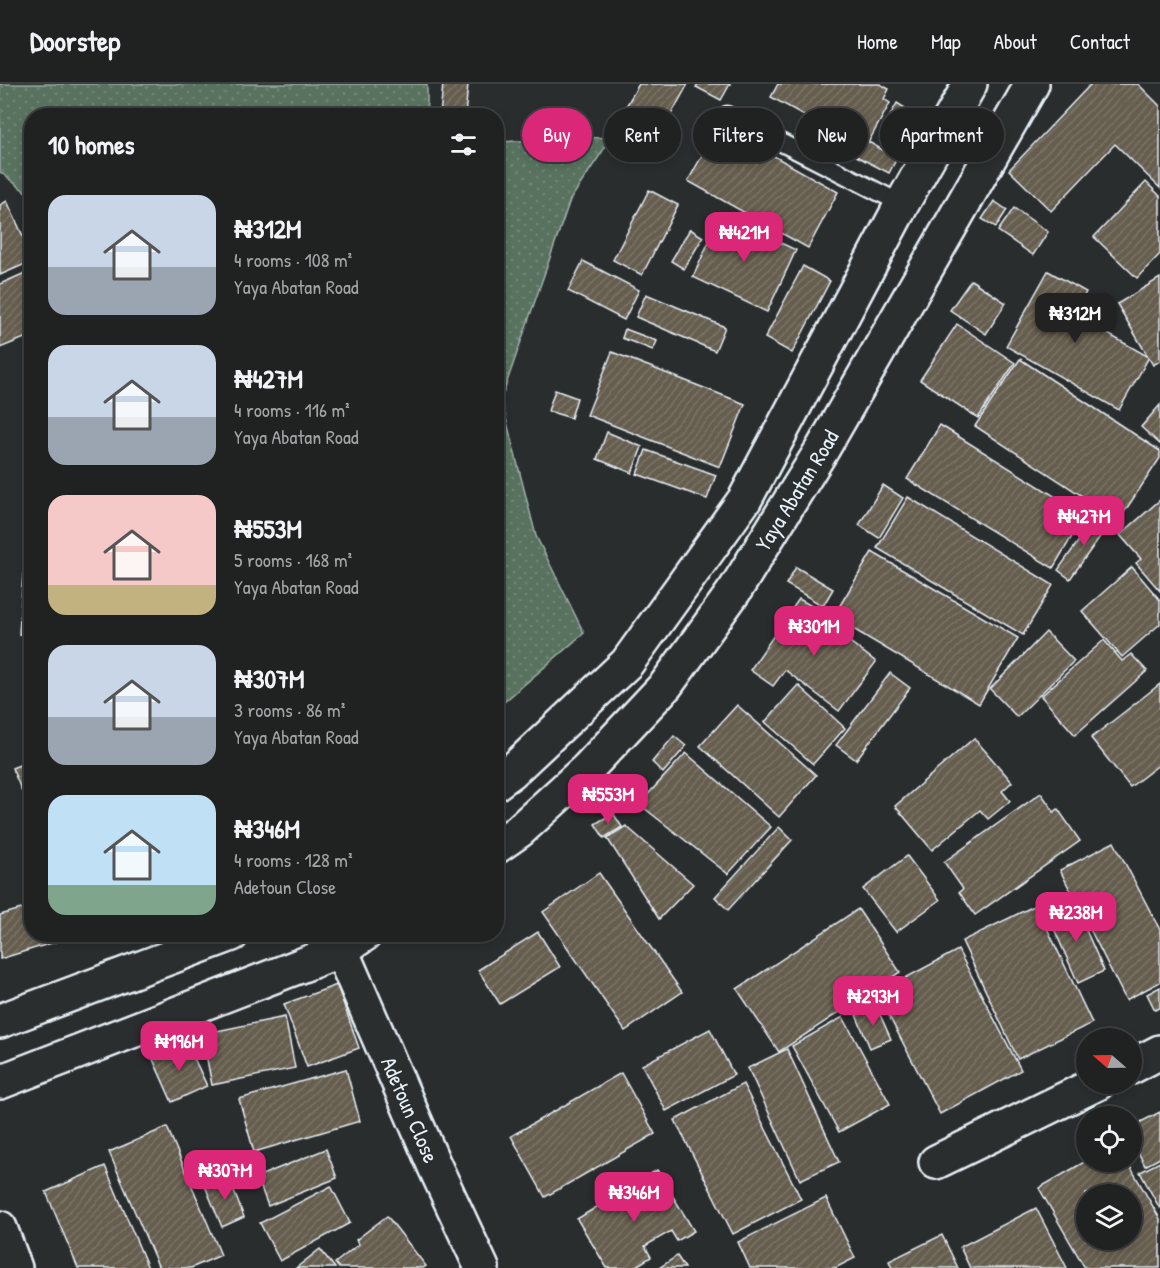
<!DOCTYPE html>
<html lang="en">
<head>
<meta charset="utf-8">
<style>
  :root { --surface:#202222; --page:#282a2a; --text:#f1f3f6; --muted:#a2a4a5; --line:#3d3f40; --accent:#db2777 }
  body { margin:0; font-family:"Patrick Hand",sans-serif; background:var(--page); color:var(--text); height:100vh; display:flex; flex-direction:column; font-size:22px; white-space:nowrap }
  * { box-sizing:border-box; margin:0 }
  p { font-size:20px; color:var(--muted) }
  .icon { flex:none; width:33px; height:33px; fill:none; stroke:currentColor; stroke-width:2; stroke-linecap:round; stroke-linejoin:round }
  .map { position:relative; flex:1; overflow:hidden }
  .sheet { position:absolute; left:24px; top:24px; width:480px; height:834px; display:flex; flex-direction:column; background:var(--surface); border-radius:24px; box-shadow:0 3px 9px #0003,0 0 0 2px var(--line) }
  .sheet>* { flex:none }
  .banner { position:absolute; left:522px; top:24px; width:548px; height:54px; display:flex; gap:12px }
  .needle { width:39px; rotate:290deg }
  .buttons { position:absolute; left:1076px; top:944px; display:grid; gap:12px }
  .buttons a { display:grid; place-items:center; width:66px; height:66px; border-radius:50%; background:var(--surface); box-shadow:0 3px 9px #0003,0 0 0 2px var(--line); font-size:30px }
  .price { position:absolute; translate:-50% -51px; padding:0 14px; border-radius:12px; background:var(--accent); color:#fff; font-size:20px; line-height:39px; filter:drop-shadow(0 2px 3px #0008) }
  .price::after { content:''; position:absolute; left:50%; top:36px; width:18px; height:14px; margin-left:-9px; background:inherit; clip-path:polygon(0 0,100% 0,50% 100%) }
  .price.current { background:#222; color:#fff }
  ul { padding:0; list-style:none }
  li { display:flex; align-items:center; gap:18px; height:150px; padding:0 24px }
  li span { display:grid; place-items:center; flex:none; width:168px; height:120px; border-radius:18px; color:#555 }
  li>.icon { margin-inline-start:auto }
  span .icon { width:72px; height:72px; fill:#fffc; stroke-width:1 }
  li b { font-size:26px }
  h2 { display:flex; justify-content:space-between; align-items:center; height:72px; padding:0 24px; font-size:26px }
  .chip { padding:0 21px; border-radius:27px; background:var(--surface); box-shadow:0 3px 9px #0003,0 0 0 2px var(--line); font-size:21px; line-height:54px }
  .chip.current { background:var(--accent); color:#fff }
  header { display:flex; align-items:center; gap:36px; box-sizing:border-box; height:84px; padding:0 30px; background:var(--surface); border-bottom:2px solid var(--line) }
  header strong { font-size:28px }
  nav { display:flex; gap:33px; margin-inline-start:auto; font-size:21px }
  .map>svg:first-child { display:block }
</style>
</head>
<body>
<header>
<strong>Doorstep</strong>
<nav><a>Home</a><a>Map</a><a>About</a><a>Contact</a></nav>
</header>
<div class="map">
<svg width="1160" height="1184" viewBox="0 0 1160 1184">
  <defs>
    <pattern id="grass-dots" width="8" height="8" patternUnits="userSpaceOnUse" patternTransform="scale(1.5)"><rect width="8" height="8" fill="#58725f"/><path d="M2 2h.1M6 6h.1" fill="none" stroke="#708777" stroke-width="1.8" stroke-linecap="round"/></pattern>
    <pattern id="building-hatch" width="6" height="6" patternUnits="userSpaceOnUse" patternTransform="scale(1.5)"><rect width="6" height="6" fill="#655d4d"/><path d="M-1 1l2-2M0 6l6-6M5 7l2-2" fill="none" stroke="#7b7567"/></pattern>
  </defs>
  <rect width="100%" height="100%" fill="#2a2d2e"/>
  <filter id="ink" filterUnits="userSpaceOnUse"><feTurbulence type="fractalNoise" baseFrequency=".0167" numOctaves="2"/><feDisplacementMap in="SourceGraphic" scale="12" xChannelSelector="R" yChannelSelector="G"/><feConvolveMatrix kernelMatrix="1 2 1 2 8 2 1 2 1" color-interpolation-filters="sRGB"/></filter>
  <g filter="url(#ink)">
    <g fill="url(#grass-dots)" stroke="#a0b2ac" stroke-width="1.5">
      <path d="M0,0H427V31L32,32L31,112L0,88Z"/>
      <path d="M612,53L570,116L501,315L536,452L584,549L497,624V58Z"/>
    </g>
    <g fill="url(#building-hatch)" stroke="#e8f1f8" stroke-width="1.5" fill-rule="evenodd">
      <path d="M443,0H468L465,32H440Z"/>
      <path d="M639,0H688L663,45L625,24Z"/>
      <path d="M698,0H730L721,16L696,3Z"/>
      <path d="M778,0H880L889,5L884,15L890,19L869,57L863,54L853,70L824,54L829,45L771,13Z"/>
      <path d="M1091,0H1138L1160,22V104L1115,60L1051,127L1009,86Z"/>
      <path d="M897,19L905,24L897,39L889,34Z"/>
      <path d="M719,41L838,108L808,164L688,97Z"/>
      <path d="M865,56L897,74L889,89L856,72Z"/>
      <path d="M1146,98L1160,112V170L1137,194L1094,153Z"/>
      <path d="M649,106L678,121L642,191L613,176Z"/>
      <path d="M7,117L32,172V177L0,191V121Z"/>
      <path d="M994,117L1007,126L996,143L982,135Z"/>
      <path d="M1014,124L1048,148L1033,171L998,147Z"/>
      <path d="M721,131L796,166L767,228L693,193Z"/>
      <path d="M690,145L703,153L684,185L671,177Z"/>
      <path d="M583,177L639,206L624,236L568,207Z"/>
      <path d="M803,182L830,197L792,269L765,254Z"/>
      <path d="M32,186V251L0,264V200Z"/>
      <path d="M1048,187L1086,208L1074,231L1149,273L1119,326L1006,262Z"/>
      <path d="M1160,194V277L1153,281L1117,220Z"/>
      <path d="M971,196L1006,219L986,250L950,226Z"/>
      <path d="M646,210L725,243L715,267L636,233Z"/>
      <path d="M957,240L1015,279L978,334L920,296Z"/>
      <path d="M625,245L657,257L653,266L622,254Z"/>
      <path d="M612,268L745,320L720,383L587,331Z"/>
      <path d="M1020,275L1160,367V374L1119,436L975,342Z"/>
      <path d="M555,306L577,314L571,334L548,327Z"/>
      <path d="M1160,321V360L1141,343Z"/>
      <path d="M940,341L1085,431L1053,484L907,395Z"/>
      <path d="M607,348L642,363L632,389L597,375Z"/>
      <path d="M646,366L716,391L707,415L637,390Z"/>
      <path d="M883,401L903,414L879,454L859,441Z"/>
      <path d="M908,413L1053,501L1023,551L877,464Z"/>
      <path d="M1160,416V507L1136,479L1141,475L1120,451Z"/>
      <path d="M1097,431L1109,440L1070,495L1058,486Z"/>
      <path d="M872,468L1018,554L979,620L833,533Z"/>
      <path d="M796,483L833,505L823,522L786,500Z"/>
      <path d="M1132,483L1160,516V540L1122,573L1082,527Z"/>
      <path d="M23,490L32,491V577H27L28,551L19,550Z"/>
      <path d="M799,515L826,530L821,536L876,578L839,627L785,586L773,602L750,586Z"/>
      <path d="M1046,548L1074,577L1017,633L990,605Z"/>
      <path d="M1104,556L1122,577L1131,570L1147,587L1075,651L1041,612Z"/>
      <path d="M890,589L910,604L856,676L836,661Z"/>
      <path d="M1160,600V680L1130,703L1091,654Z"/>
      <path d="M798,601L845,644L813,680L765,638Z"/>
      <path d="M737,621L816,691L779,733L700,662Z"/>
      <path d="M674,652L686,662L663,689L652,678Z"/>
      <path d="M974,654L1012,698L1002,707L1010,717L988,735L980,726L932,766L895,722Z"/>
      <path d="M686,669L771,743L728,790L639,720Z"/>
      <path d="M32,676V731L12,684Z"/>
      <path d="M1041,709L1054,728L1058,725L1080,757L975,831L959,808L963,805L944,778Z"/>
      <path d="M613,729L622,743L604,754L595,740Z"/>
      <path d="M626,742L693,800L659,835L607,754Z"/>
      <path d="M779,743L792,756L728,826L715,813Z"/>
      <path d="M1114,758L1160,846V898L1126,916L1060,786Z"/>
      <path d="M907,772L940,816L896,848L863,805Z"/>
      <path d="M599,789L682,908L625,947L543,828Z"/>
      <path d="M1074,819L1104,887L1078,899L1048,831Z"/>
      <path d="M1036,821L1092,939L1018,975L962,857Z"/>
      <path d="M32,822V850H81L0,875V831Z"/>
      <path d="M858,825L900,888L779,968L737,905Z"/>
      <path d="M538,848L560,883L500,920L478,886Z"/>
      <path d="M142,850H165L145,858Z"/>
      <path d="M958,866L1021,986L940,1030L877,909Z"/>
      <path d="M337,901L359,964L307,983L284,920Z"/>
      <path d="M1160,903V924L1155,926L1147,910Z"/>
      <path d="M876,922L891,955L870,964L856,931Z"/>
      <path d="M285,933L295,984L212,1001L202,950Z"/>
      <path d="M843,933L890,1020L839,1048L792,962Z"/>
      <path d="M710,945L734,991L666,1027L642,981Z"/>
      <path d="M186,957L207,1002L172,1018L152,973Z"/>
      <path d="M787,965L839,1078L800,1096L748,984Z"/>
      <path d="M346,985L360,1037L254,1068L239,1015Z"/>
      <path d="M621,989L655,1050L545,1113L511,1052Z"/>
      <path d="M743,1000L801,1115L733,1150L675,1036Z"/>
      <path d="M1160,1028V1074L1145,1082L1131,1054V1043Z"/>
      <path d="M167,1043L221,1171L191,1184H159L109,1068Z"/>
      <path d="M326,1065L337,1094L268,1122L257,1093Z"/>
      <path d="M1086,1077H1127L1160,1135V1184H1085L1039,1104ZM1086,1110H1131V1155H1086Z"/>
      <path d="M1160,1078V1125L1140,1088Z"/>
      <path d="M105,1082L148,1184H78L46,1108Z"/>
      <path d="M657,1086L694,1147L677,1157L671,1147L645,1162L651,1173L633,1184H607L577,1135Z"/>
      <path d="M228,1092L244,1133L222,1143L205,1102Z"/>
      <path d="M331,1102L350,1139L280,1177L260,1139Z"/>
      <path d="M826,1114L855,1174L835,1184H750L738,1158Z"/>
      <path d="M1036,1124L1067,1184H970L960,1163Z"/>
      <path d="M387,1132L426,1182L423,1184H339L335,1179L359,1160L356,1156Z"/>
      <path d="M942,1151L958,1184H892L889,1177Z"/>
      <path d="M320,1165L335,1184H296Z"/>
      <path d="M677,1172L685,1184H659Z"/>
    </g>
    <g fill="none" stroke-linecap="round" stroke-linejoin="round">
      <defs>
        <path id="service" d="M727,31L902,120"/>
        <g id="minor">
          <path id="s1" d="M341,866L435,1083L482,1184"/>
          <path d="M1131,983L1160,968"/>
          <path d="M936,1078L1098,999"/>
          <path d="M0,1144L15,1184"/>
        </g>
        <g id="secondary">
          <path d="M496,699L511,688L627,579L745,415L902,120L970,0"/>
          <path id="s2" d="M496,763L519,747L587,685L666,601L735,506L823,364L1032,0"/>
          <path d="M0,937L232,850"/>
          <path d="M0,998L341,866L365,850"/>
        </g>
      </defs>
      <use href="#service" stroke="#e8f1f8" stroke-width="21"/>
      <use href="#minor" stroke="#e8f1f8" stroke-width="38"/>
      <use href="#secondary" stroke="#e8f1f8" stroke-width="38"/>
      <use href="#service" stroke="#2a2d2e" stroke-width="16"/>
      <use href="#minor" stroke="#2a2d2e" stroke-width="33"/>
      <use href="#secondary" stroke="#2a2d2e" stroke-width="33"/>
    </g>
  </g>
  <g text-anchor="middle" stroke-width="4.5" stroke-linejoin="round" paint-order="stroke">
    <g font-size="22" fill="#e8f1f8" stroke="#2a2d2e">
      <text dy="8" stroke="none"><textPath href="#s2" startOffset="470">Yaya Abatan Road</textPath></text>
      <text dy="8" stroke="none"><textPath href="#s1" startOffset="174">Adetoun Close</textPath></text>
    </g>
  </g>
</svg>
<div class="buttons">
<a><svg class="needle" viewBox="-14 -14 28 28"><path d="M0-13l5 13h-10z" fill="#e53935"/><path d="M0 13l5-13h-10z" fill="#a2a4a5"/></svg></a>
<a><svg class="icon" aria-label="locate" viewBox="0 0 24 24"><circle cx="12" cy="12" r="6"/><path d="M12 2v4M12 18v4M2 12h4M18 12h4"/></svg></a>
<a><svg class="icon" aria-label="layers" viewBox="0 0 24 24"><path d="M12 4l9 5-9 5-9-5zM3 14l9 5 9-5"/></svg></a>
</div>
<b class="price" style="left:744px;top:179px">₦421M</b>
<b class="price current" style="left:1075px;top:260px">₦312M</b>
<b class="price" style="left:1084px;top:463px">₦427M</b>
<b class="price" style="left:814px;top:573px">₦301M</b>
<b class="price" style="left:608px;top:741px">₦553M</b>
<b class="price" style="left:1076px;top:859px">₦238M</b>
<b class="price" style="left:873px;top:943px">₦293M</b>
<b class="price" style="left:179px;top:988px">₦196M</b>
<b class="price" style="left:225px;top:1117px">₦307M</b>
<b class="price" style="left:634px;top:1139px">₦346M</b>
<div class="banner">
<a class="chip current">Buy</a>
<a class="chip">Rent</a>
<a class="chip">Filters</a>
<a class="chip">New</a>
<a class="chip">Apartment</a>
</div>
<section class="sheet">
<h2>10 homes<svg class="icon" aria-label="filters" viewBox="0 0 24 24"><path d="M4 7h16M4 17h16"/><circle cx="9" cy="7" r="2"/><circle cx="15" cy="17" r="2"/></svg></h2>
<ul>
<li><span style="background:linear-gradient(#c9d6e8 60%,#9aa5b1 0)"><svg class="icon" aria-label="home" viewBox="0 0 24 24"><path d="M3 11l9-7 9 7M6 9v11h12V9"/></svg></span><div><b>₦312M</b><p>4 rooms · 108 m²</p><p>Yaya Abatan Road</p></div></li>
<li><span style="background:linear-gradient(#c9d6e8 60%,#9aa5b1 0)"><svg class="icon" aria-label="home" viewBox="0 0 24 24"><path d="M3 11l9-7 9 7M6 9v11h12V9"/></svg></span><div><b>₦427M</b><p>4 rooms · 116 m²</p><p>Yaya Abatan Road</p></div></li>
<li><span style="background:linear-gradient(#f6c9c9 75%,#c2b280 0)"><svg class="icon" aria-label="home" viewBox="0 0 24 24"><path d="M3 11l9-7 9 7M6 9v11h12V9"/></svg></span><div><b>₦553M</b><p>5 rooms · 168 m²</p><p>Yaya Abatan Road</p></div></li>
<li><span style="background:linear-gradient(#c9d6e8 60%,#9aa5b1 0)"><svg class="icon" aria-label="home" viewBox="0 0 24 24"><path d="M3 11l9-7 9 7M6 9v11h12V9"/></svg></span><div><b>₦307M</b><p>3 rooms · 86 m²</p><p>Yaya Abatan Road</p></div></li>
<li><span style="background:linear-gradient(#bfe0f5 75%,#7fa58c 0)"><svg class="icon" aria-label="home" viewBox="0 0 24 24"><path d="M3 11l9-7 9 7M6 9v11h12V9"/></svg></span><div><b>₦346M</b><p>4 rooms · 128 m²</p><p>Adetoun Close</p></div></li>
</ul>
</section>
</div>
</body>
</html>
